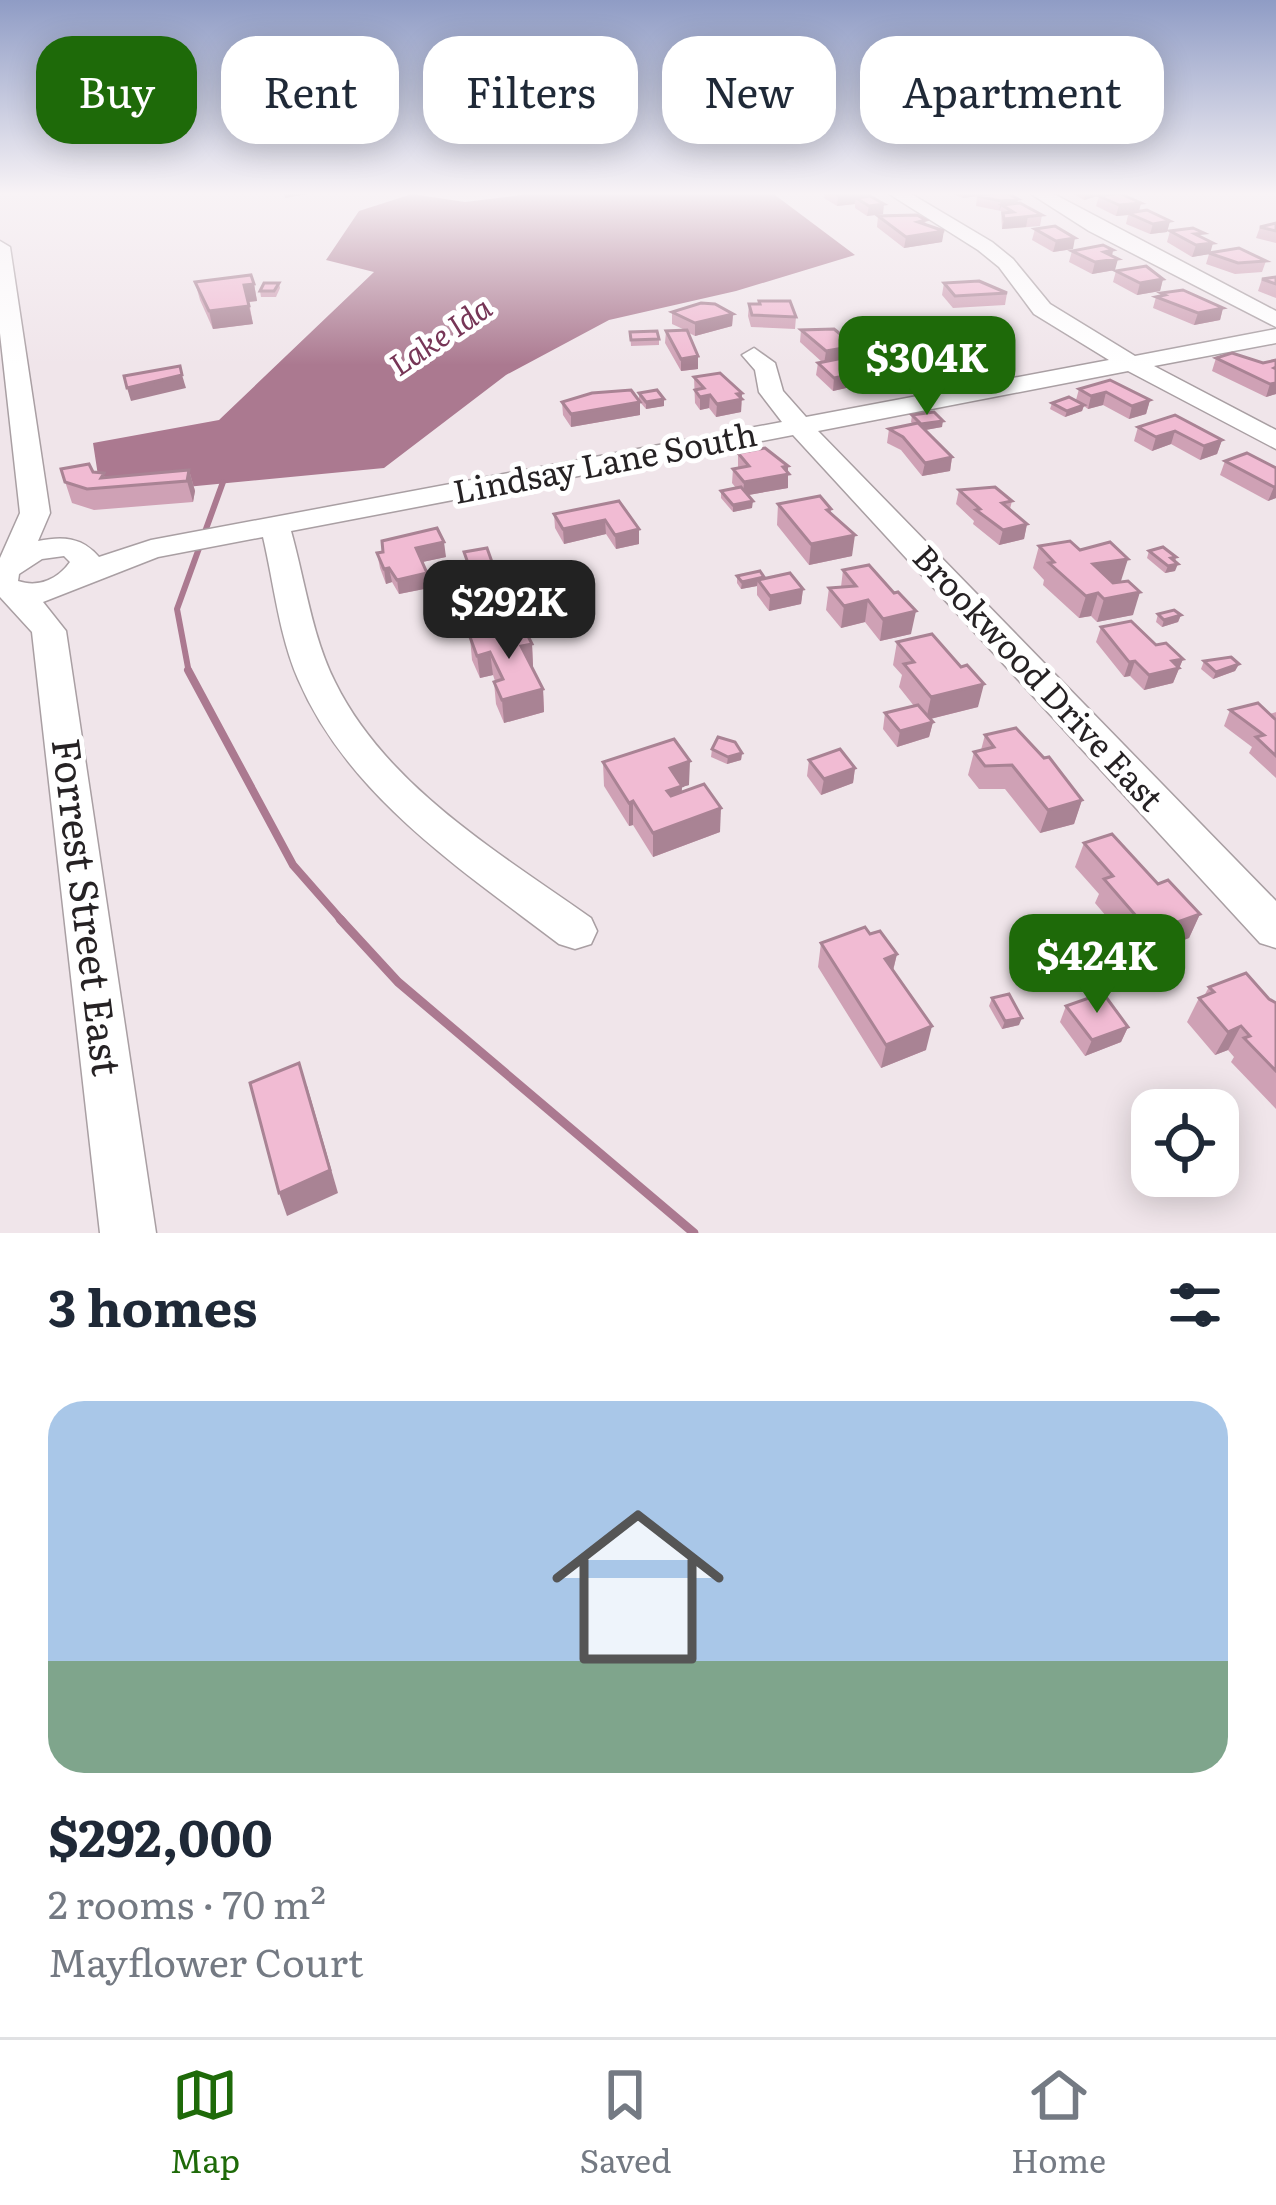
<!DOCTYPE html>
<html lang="en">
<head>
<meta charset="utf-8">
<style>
  :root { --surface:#fff; --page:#f2f2f3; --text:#1f2937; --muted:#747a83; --line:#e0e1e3; --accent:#1e6a09 }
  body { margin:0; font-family:Literata,serif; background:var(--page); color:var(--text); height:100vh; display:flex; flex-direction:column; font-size:45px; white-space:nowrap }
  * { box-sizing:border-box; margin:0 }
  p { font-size:39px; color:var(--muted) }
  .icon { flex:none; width:66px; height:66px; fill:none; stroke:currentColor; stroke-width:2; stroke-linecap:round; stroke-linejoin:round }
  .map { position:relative; height:1233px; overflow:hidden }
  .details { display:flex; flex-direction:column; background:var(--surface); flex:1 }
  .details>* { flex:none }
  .banner { position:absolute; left:36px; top:36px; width:1206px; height:108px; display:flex; gap:24px }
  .tools { position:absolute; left:1131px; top:1089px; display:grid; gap:24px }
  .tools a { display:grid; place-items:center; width:108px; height:108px; border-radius:24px; background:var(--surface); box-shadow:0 6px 30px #0003; font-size:60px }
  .price { position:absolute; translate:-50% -102px; padding:0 27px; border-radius:24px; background:var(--accent); color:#fff; font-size:39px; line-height:78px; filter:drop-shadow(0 3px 6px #0008) }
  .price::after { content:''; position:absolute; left:50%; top:72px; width:36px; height:27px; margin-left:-18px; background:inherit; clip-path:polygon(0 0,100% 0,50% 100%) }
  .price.on { background:#222; color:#fff }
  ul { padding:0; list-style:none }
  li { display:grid; align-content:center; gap:24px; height:636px; padding:0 48px }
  li span { display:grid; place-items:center; height:372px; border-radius:36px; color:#555 }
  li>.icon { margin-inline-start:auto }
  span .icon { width:216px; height:216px; fill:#fffc; stroke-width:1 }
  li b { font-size:51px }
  h2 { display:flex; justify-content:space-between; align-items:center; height:144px; padding:0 48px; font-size:51px }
  .chip { padding:0 42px; border-radius:36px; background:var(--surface); box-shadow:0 6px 30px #0003; font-size:42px; line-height:108px }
  .chip.on { background:var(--accent); color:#fff }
  .tabs { display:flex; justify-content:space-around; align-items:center; height:168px; border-top:3px solid var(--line); background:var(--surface); font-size:33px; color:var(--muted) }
  .tabs a { display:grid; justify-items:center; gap:6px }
  .tabs .on { color:var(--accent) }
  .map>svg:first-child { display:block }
</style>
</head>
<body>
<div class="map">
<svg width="1276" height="1233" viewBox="0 0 1276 1233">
  <rect width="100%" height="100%" fill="#f0e5ea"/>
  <path fill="#ab7990" d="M545,192H771L855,255L736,291L609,320L506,375L384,468L124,493L99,482L93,443L219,420L374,272L326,260L359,211L412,194L465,202Z"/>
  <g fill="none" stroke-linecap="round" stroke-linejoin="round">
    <path stroke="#ab7990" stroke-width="6" d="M189,673L177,609L223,482"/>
    <path stroke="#ab7990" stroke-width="8" d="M188,670L293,865L343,922"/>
    <path stroke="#ab7990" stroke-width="9" d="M340,919L398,982L694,1233"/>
    <defs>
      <g id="minor">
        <path d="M886,192H908L992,242L1013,259L1050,304L1135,356L1276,329V343L1154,366L1276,430V449L1128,371L818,431L1276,901V948L1260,943L793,435L291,531C305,581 312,636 335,682C386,786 499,853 591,918L597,931L591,944L575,949L559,944C462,870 348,796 298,679C279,635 274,584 263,537L158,557L43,602L66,631L156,1233H100L32,632L0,597V558L20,513L0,333V241L10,247L50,513L38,541C63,536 82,537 99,557L151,540L782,422L759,392L755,370L742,355L754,348L775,363L783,391L806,417L1109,360L1034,314L999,267L978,250ZM64,556L70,562C58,579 39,588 18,581L19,574L42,559Z"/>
        <path d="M1028,192H1050L1276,311V327L1089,231Z"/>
      </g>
    </defs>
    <use href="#minor" stroke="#a99fa3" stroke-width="3"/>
    <use href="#minor" fill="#fff" fill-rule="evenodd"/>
  </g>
  <g fill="#cfa1b5">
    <path d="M825,192H864L865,197L883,214L867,216L855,208V204L837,206L824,198Z"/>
    <path d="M947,192H1005L1018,199L1017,203L1042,215L1040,226L1002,229L1001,211L976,206L977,196L963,198Z"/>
    <path d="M1070,192H1101L1100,195L1141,203L1139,211L1170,221L1167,232L1150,234L1126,224L1128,215L1116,216L1096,206L1099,196L1084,200Z"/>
    <path d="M878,216L926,220L925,224L942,242L904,248L877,227Z"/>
    <path d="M1276,223V243L1256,238L1260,227Z"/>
    <path d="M1035,229L1073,249L1053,252L1032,240Z"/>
    <path d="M1170,231L1203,238L1210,253L1266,261L1262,272L1235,274L1206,264L1209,254L1192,257L1167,242Z"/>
    <path d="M1113,250L1112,256L1115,270L1092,274L1069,262L1072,251Z"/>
    <path d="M1116,271L1163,279L1160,291L1137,295L1113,282Z"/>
    <path d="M1276,277V298L1258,291L1262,279Z"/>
    <path d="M195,282L254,284L257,301L249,302L253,324L213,329L200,300Z"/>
    <path d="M279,283L280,288L276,297H261L260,291Z"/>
    <path d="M944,283L1007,293L1005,305L953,308L942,295Z"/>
    <path d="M1161,293L1223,308L1220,320L1194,325L1153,308L1156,297L1161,296Z"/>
    <path d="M759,301L796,317L795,329L751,327L748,316L749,304H759Z"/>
    <path d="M672,312L733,314L732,326L695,336L687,332L698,369L681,371L665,343L666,331L685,330L672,324Z"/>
    <path d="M801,330L855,346L853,359L845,360L848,362L879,369L877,381L833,391L816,375L818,363L822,362L800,342Z"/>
    <path d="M630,332L659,339V345L631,346Z"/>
    <path d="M1216,358L1263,363L1276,360V394L1266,397L1212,371Z"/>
    <path d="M694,377L742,393L741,412L716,417L709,408L700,410L695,403Z"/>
    <path d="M1110,380L1150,400L1146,414L1129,419L1103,405L1088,409L1084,406L1082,411L1065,417L1050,409L1052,403L1076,400L1079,389Z"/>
    <path d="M639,393L664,406L646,409L640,402V415L571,427L563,415L562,402L639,399Z"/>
    <path d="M912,415L942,427L925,430L952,457L950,471L922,476L901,450L887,443L889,429L913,424L911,422Z"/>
    <path d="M1175,415L1222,440L1217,454L1200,460L1171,444L1152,451L1134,441L1138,427Z"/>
    <path d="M738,453L788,466V488L748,495L752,508L733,512L721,498V491L736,488L732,483L733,469L738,468Z"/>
    <path d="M1225,461L1276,468V498L1268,501L1220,475Z"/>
    <path d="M61,469L93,472L106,477L189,470L195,491L193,502L94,510L72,503Z"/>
    <path d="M959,490L1012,501L1010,509L1027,524L1024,539L999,545L973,524L974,521L956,504Z"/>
    <path d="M619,501L639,544L616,549L606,534L564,544L555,528L554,514Z"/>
    <path d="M778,504L831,509V513L852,556L809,565L777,525Z"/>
    <path d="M1039,546L1080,550L1121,581L1112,582L1133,615L1097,622L1091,616L1079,618L1043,585L1044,580L1033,568Z"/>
    <path d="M1149,551L1176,557L1175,571L1165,573L1147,558Z"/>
    <path d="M377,553L446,557L422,562L429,588L399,594L392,582L386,584L380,568Z"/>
    <path d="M843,570L911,634L880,641L865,622L841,628L826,610L829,588L841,587Z"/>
    <path d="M737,576L764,578L803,589L801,604L769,611L757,595V586L741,589L737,583Z"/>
    <path d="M1158,614L1181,615L1178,622L1162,627L1156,622Z"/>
    <path d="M1101,627L1156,645L1183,659L1173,683L1144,690L1130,676L1124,677L1096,642Z"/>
    <path d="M514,635L532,644L533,666L531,667L543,689L544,712L504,723L496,704L494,682L495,681L493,675L480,678L472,660L470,637Z"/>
    <path d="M897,642L978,707L930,719L933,722L929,737L897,747L883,729L885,713L914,706L899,687L902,675L893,665Z"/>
    <path d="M1204,661L1239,664L1235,671L1213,679L1201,669Z"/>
    <path d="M1230,710L1270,714L1276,712V778L1249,753L1252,747L1224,726Z"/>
    <path d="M985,735L1082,800L1074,824L1040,833L1005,789H979L968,775L974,752L981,750Z"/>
    <path d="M712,749L742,753L741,760L727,764L711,757Z"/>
    <path d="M809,760L855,768L853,783L821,795L807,776Z"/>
    <path d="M603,762L689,785L682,787L681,792L720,832L653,857L633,825L629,826L604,786Z"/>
    <path d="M1084,843L1158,884L1200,914L1189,938L1140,956L1095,903L1099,894L1075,867Z"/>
    <path d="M870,934L897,954L893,971L926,1050L881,1068L818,967L821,943Z"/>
    <path d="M1209,987L1269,999L1276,1003V1109L1231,1062L1234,1057L1228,1050L1215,1055L1187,1022L1199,998L1204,996Z"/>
    <path d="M992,998L1019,1025L1002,1029L989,1006Z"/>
    <path d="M1066,1006L1128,1027L1121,1042L1085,1056L1060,1022Z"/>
  </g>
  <g fill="#a98394">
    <path d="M284,192H319L285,198Z"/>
    <path d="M964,192H978V196L963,198Z"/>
    <path d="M1086,192H1101L1100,195L1084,200Z"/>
    <path d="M865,193L864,203L856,198L855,204L837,206L838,196Z"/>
    <path d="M1018,199L1016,209L1002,205L999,211L1001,201Z"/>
    <path d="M1141,203L1138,214L1128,213V215L1116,216L1119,205Z"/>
    <path d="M884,204L883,214L867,216L869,206Z"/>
    <path d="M1028,216L1026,227L1002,229L1004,219Z"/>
    <path d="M1170,221L1167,232L1150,234L1153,224Z"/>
    <path d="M944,231L942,242L904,248L906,237Z"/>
    <path d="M1075,238L1073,249L1053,252L1056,241Z"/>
    <path d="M1213,243L1210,254L1192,257L1196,245Z"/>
    <path d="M1113,250L1111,260L1118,259L1115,270L1092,274L1095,262L1104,252Z"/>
    <path d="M1163,279L1160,291L1137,295L1140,283Z"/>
    <path d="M254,284L257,301L247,302L244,285Z"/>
    <path d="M249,306L253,324L213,329L209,311Z"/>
    <path d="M1223,308L1220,320L1194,325L1198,313Z"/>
    <path d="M733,314L732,326L695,336V323Z"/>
    <path d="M855,346L853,359L824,364L826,351Z"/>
    <path d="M698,356V369L681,371V359Z"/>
    <path d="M879,369L877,381L833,391L834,378Z"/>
    <path d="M182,375L186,388L131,401L127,388Z"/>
    <path d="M1276,383V394L1266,397L1270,384Z"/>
    <path d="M1106,392L1103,405L1088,409L1091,396Z"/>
    <path d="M742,393L741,412L716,417L717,404Z"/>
    <path d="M710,395L709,408L700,410V397Z"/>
    <path d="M664,399V406L646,409V402Z"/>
    <path d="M1150,400L1146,414L1129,419L1132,406Z"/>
    <path d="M640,402V415L571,427V414Z"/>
    <path d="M1084,405L1082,411L1065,417L1067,411Z"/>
    <path d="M943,421L942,427L920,431L921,424Z"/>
    <path d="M1175,431L1171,444L1152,451L1156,437Z"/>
    <path d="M1222,440L1217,454L1200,460L1204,446Z"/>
    <path d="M952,457L950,471L922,476L925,463Z"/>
    <path d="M788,466V488L743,496L744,482Z"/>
    <path d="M189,470L195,491L193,502L187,481Z"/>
    <path d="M1276,486V498L1268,501L1274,487Z"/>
    <path d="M753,501L752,508L733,512V505Z"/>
    <path d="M605,520L606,534L564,544L563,529Z"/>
    <path d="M1027,524L1024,539L999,545L1003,530Z"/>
    <path d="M639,529V544L616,549L615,535Z"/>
    <path d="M855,535L852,556L809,565L811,544Z"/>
    <path d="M444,542L446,557L418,563L416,548Z"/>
    <path d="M1128,559L1121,581L1087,586L1093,564Z"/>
    <path d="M492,562V569L470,573L469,566Z"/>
    <path d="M1178,564L1175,571L1165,573L1168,566Z"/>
    <path d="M389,568L392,582L386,584L384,569Z"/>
    <path d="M427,573L429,588L399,594L397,580Z"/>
    <path d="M764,577L758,580L757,586L741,589L742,582Z"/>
    <path d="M803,589L801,604L769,611L770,596Z"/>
    <path d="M1140,592L1133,615L1097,622L1104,599Z"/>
    <path d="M1098,593L1091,616L1079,618L1086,596Z"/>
    <path d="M868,600L865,622L841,628L844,606Z"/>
    <path d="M916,611L911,634L880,641L883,619Z"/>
    <path d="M1181,615L1178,622L1162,627L1164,620Z"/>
    <path d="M532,644L533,666L523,669L521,646Z"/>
    <path d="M490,652L493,675L480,678L477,656Z"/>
    <path d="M1183,659L1173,683L1144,690L1149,675L1172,661Z"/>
    <path d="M1135,661L1130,676L1124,677L1129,662Z"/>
    <path d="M1239,664L1235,671L1213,679L1216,672Z"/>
    <path d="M984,684L978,707L926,720L931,697Z"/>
    <path d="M543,689L544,712L504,723L502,700Z"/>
    <path d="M933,722L929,737L897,747L900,731Z"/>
    <path d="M742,753L741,760L727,764L728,757Z"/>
    <path d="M690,761L689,785L682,787L681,809L667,814L670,768Z"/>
    <path d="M855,768L853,783L821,795L824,779Z"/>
    <path d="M1082,800L1074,824L1040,833L1048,810Z"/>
    <path d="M633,801V825L629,826V803Z"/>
    <path d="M721,808L720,832L653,857V833Z"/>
    <path d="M1200,914L1189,938L1140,956L1150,932Z"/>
    <path d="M897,954L891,978L885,959Z"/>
    <path d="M1022,1018L1019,1025L1002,1029L1005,1021Z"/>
    <path d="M932,1026L926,1050L881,1068L886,1045Z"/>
    <path d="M1241,1026L1228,1050L1215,1055L1228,1032Z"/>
    <path d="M1128,1027L1121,1042L1085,1056L1092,1040Z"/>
    <path d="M307,1086L338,1193L287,1216L279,1193Z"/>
  </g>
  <g fill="#f1bbd3" stroke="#a98394" stroke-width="3">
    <path d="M833,192H864L865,193L838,196Z"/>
    <path d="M986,192H1005L1018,199L1001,201L977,196L989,194Z"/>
    <path d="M1119,193L1141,203L1119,205L1099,196Z"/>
    <path d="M870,196L884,204L869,206L856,198Z"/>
    <path d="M1020,203L1042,215L1004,219L1003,213L1013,212L1002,205Z"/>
    <path d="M1147,210L1170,221L1153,224L1128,213Z"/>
    <path d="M917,215L926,220L918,222L944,231L906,237L878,216Z"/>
    <path d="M1276,223V231L1260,227Z"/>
    <path d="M1055,226L1075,238L1056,241L1035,229Z"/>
    <path d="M1193,228L1204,233L1195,234L1213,243L1196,245L1170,231Z"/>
    <path d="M1103,245L1113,250L1104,252L1118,259L1095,262L1072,251Z"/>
    <path d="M1239,248L1266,261L1238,263L1209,253Z"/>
    <path d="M1146,266L1163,279L1140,283L1116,271Z"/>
    <path d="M251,275L254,284L244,285L249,306L209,311L195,282Z"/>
    <path d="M1276,277V284L1262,279Z"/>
    <path d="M979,281L1007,293L955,296L944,283Z"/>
    <path d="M264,283H279L274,291H260Z"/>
    <path d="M1183,290L1223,308L1198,313L1156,297L1165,295L1161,293Z"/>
    <path d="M759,301H790L796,317L752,315L749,304H760Z"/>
    <path d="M701,303L715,304L733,314L695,323L672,312Z"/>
    <path d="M834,329L855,346L826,351L801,330Z"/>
    <path d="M687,330L698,356L681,359L666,331Z"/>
    <path d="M657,331L659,339L631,340L630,332Z"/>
    <path d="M1232,353L1263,363L1276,360V367L1274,368L1276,369V383L1270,384L1216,358Z"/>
    <path d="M843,358L848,362L868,359L879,369L834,378L818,363Z"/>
    <path d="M180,366L182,375L127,388L124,376Z"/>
    <path d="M720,373L742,393L737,394L742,399L717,404L710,395L700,397L695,390L704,388L694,377Z"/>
    <path d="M1110,380L1150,400L1132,406L1106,392L1091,396L1079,389Z"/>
    <path d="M631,390L640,402L571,414L562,402L592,393Z"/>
    <path d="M657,390L664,399L646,402L639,393Z"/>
    <path d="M1069,397L1084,405L1067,411L1052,403Z"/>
    <path d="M934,412L943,421L921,424L912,415Z"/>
    <path d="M1175,415L1222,440L1204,446L1175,431L1156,437L1138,427Z"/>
    <path d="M918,423L952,457L925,463L903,437L889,429Z"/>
    <path d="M765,448L788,466L783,467L789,474L744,482L733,469L749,466L738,453Z"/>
    <path d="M1247,453L1276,468V486L1274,487L1225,461Z"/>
    <path d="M89,464L93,472L104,473L101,478L189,470L187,481L87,489L65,482L61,469Z"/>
    <path d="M741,487L753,501L733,505L721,491Z"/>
    <path d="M995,487L1012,501L1002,503L1027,524L1003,530L976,510L980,509L959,490Z"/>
    <path d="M820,496L831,509L827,510L855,535L811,544L778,504Z"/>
    <path d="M619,501L639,529L615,535L605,520L563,529L554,514Z"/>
    <path d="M437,528L444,542L416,548L427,573L397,580L389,568L384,569L377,553L383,552L382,541Z"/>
    <path d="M1070,541L1080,550L1110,542L1128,559L1093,564L1113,583L1128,581L1140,592L1104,599L1098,593L1086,596L1049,563L1054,562L1039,546Z"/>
    <path d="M1163,547L1176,557L1171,558L1178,564L1168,566L1149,551Z"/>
    <path d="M487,548L492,562L469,566L464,552Z"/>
    <path d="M869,565L894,593L898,592L916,611L883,619L868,600L844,606L829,588L856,586L843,570Z"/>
    <path d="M760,571L764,577L742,582L737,576Z"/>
    <path d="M790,573L803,589L770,596L758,580Z"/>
    <path d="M1174,610L1181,615L1164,620L1158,614Z"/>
    <path d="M1131,621L1156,645L1166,643L1183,659L1172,661L1179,668L1149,675L1135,661L1129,662L1101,627Z"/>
    <path d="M511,628L514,635L526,632L532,644L521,646L543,689L502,700L494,682L503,679L490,652L477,656L470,637Z"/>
    <path d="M932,634L961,667L967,665L984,684L931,697L904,664L914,662L897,642Z"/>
    <path d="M1231,657L1239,664L1216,672L1204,661Z"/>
    <path d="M1258,703L1276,720V756L1256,737L1264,735L1230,710Z"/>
    <path d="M918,705L933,722L900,731L885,713Z"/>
    <path d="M1016,728L1044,758L1049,757L1082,800L1048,810L1012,765L985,766L974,752L994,747L985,735Z"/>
    <path d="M718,737L735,742L742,753L728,757L712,749Z"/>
    <path d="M674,739L690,761L670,768L682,786L667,791L671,796L704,784L721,808L653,833L633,801L629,803L603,762Z"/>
    <path d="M840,749L855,768L824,779L809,760Z"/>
    <path d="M1112,834L1158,884L1168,880L1200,914L1150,932L1104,879L1113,876L1084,843Z"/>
    <path d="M865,927L870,934L880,931L897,954L885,959L932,1026L886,1045L821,943Z"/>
    <path d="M1246,973L1269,999L1276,1003V1071L1244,1038L1250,1036L1241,1026L1228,1032L1199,998L1214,992L1209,987Z"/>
    <path d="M1103,993L1128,1027L1092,1040L1066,1006Z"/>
    <path d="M1009,994L1022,1018L1005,1021L992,998Z"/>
    <path d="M299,1063L330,1170L279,1193L250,1083Z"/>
  </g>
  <linearGradient id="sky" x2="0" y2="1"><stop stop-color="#8f9cc5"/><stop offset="0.53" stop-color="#f8f3f6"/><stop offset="1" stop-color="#f8f3f6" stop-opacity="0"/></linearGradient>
  <rect width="1276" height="365" fill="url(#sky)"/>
  <g text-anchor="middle" stroke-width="10" stroke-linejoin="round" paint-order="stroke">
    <g font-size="30" font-style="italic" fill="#773657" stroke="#fff">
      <text transform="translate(441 337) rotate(-34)" y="10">Lake Ida</text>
    </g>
    <g font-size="33" fill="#262224" stroke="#fff">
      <text transform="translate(605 463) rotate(-11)" y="12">Lindsay Lane South</text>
      <text transform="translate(1038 678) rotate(47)" y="12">Brookwood Drive East</text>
    </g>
    <g font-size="39" fill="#262224" stroke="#fff">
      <text transform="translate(86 907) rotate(83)" y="14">Forrest Street East</text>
    </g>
  </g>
</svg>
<div class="tools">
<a><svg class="icon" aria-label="locate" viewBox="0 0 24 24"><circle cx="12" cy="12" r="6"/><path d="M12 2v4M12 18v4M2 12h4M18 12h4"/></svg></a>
</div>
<b class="price" style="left:927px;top:418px">$304K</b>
<b class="price on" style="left:509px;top:662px">$292K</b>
<b class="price" style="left:1097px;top:1016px">$424K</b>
<div class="banner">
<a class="chip on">Buy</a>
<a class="chip">Rent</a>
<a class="chip">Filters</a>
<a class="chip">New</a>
<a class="chip">Apartment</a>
</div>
</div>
<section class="details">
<h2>3 homes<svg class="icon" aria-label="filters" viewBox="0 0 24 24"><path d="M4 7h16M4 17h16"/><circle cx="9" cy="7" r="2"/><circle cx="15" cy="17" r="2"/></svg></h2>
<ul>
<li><span style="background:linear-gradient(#a9c7e8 70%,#7fa58c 0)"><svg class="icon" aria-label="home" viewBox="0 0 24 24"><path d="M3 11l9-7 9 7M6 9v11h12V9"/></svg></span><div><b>$292,000</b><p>2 rooms · 70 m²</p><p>Mayflower Court</p></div></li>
</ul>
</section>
<nav class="tabs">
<a class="on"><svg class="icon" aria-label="map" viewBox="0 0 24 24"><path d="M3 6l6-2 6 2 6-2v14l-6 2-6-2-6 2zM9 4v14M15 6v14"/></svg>Map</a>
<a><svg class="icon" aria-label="saved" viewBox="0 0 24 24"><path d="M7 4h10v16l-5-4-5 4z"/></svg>Saved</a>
<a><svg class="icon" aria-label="home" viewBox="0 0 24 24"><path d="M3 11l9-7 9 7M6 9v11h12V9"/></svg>Home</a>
</nav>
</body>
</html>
